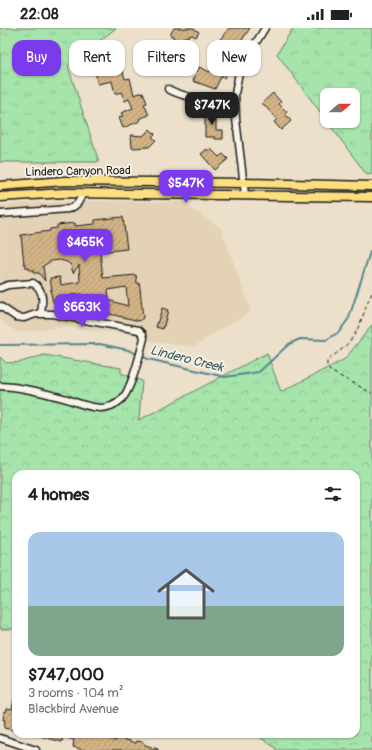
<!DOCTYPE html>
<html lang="en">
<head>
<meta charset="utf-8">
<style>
  :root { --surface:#fff; --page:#f2f2f2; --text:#202124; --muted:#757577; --accent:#7c3aed }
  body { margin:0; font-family:Pangolin,sans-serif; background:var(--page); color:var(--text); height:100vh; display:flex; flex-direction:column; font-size:15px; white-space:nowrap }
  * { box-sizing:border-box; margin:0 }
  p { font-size:13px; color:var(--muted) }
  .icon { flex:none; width:22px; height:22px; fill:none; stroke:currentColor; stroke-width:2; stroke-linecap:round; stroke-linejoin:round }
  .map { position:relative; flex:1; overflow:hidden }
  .details { position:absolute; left:12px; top:442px; width:348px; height:268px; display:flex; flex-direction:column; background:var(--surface); border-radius:12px; box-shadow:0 1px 3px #0004 }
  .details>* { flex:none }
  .banner { position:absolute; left:12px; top:12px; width:348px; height:36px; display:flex; gap:8px }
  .needle { width:26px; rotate:70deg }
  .tools { position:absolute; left:320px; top:60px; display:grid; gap:8px }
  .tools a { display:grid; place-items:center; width:40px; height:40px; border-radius:8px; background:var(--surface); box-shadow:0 1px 3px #0004; font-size:20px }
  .price { position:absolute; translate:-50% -34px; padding:0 9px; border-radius:8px; background:var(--accent); color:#fff; font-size:13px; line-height:26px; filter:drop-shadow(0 1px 2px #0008) }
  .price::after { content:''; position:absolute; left:50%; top:24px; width:12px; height:9px; margin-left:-6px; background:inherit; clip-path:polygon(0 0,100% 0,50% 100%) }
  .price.current { background:#222; color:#fff }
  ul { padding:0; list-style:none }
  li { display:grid; align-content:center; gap:8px; height:212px; padding:0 16px }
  li span { display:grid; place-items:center; height:124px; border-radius:12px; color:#555 }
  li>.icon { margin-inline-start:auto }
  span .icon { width:72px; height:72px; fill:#fffc; stroke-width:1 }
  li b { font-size:17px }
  h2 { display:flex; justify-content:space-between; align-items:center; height:48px; padding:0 16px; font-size:17px }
  .pill { padding:0 14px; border-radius:12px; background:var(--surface); box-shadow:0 1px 3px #0004; font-size:14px; line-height:36px }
  .pill.current { background:var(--accent); color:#fff }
  .status { display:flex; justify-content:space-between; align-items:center; height:28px; padding:0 20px; background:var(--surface); direction:ltr }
  .status svg { height:11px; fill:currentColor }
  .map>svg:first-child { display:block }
</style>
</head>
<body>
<div class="status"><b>22:08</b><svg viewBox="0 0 49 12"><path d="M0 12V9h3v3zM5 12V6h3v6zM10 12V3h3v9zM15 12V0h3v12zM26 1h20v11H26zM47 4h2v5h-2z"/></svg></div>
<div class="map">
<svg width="372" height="722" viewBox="0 0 372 722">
  <defs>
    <pattern id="grass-tufts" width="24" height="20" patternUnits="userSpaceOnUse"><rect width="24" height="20" fill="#a6e4ab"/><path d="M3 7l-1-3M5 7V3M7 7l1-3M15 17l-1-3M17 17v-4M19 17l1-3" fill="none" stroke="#8ec393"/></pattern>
    <pattern id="park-crowns" width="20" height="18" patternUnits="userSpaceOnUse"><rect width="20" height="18" fill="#a6e4ab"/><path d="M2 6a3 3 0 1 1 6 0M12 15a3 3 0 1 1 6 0" fill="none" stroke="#8ec393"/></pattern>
    <pattern id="building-hatch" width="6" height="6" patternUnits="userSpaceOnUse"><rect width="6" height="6" fill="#d2b386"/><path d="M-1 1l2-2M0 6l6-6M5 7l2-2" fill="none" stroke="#b49973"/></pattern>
  </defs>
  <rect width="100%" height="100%" fill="#ece0cb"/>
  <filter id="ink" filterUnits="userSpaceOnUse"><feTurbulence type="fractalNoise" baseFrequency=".025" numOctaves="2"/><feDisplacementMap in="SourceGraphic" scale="8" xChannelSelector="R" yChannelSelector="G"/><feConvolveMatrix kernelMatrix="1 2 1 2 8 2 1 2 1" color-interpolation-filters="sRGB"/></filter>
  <g filter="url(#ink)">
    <path fill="#e4d2b6" d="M94,173L182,174L221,200L251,283L193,319L150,313L135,307L63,299L18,304L9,299L0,291V178L28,175Z"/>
    <g fill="url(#grass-tufts)" stroke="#618064" fill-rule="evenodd">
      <path d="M0,0H116L68,38L99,134H0Z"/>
      <path d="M293,0H372V146L367,147L277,26ZM327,67H353V93H327Z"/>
    </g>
    <path fill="url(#park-crowns)" stroke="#618064" d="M372,297V722H276V720L255,706H356V446H16V604L14,601H0V329L6,335L21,334L44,327L121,340V345L142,353L139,392L267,325L281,364L345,331Z"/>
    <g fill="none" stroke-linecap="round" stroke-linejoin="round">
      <path stroke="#56868d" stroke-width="2" d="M0,317L100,316L128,322L148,331L225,349L259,344L289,316L300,311L326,312L339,304L349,290L370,224L372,221"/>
    </g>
    <g fill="url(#building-hatch)" stroke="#1c1c1c">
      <path d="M174,0H193L199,4L196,9L192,7L182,10L179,16L172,13L174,9L170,7Z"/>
      <path d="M229,0H250L238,18L234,15L219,35L229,40L224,50L221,49L215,61L193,53L199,39L210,44L217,29L210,24Z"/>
      <path d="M161,15L171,24L163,33L160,30L154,36H151L144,44L134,34L142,25L144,27L152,19L155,22Z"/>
      <path d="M113,39V41L122,39L125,51L130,50L134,67L143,64L147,75L144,76L149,87L139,91L140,93L123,100L119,90L123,88L121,85L133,80L129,71L125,73L121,64L115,66L112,53L98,56L95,44Z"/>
      <path d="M273,65L281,74L279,76L287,84L285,86L291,93L281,102L274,94L277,91L262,75Z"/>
      <path d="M205,84H216V102H223V111H215V109H205Z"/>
      <path d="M150,101L155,106L152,109L156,112L149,119L132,120L131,107L143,108Z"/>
      <path d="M207,121L209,123L211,121L219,129L223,126L228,131L215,142L201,126Z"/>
      <path d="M123,189L127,221L100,224L103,250L136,247L137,255H139L140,260L143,290L140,293L105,285L108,272L128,278L126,259L108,262L109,271L96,272L95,267L82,268L81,266L71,267V271L66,274H53L50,262H52L50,250L60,249L61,257L80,254L79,237L73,245L71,237L67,234L60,232L51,233L43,238L45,253L39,245H33V242H29V240H26V236H24L21,207L50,203V201L57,200V197L75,195V198L95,196V192Z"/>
      <path d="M162,280L168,282L163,301L156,299Z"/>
      <path d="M14,671L16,672V703L4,700L5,692H3L4,683L6,684L7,680L12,681Z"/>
      <path d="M40,706H101L106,708V710L116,713L117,708L124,710V711L136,715L137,713L143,714L145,717L158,721V722H83L73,719L74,712L63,709L62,714L40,708Z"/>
    </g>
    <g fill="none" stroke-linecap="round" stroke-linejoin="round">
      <defs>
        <g id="minor">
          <path d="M168,61C189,72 211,72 234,74"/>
          <path d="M245,167L236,91L235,66L239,44L247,29L265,0"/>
          <path d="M0,186L68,181C78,178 79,173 83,165"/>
          <path d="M0,260L8,257L33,255C44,261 43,274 41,285"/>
          <path d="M0,278L16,289L24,290L36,286H52L139,302L143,306L144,310C140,326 132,360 122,371C116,377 107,380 100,380C88,379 77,375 67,371C44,365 23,359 0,358"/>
          <path d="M0,710L36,722"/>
        </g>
        <g id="major">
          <path d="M0,158L64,153L244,155L372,158"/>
          <path d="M0,169L64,165L372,169"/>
        </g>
      </defs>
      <use href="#minor" stroke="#1c1c1c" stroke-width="9"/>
      <use href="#major" stroke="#1c1c1c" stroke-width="11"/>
      <path stroke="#1c1c1c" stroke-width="1" stroke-dasharray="4 3" stroke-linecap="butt" d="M372,265C364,281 361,300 349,314C343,322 334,326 327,333V338L330,343L372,365"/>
      <use href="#minor" stroke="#f7f3e8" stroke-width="6"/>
      <use href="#major" stroke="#fddf80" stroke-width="8"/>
    </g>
  </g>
  <g text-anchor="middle" stroke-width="3.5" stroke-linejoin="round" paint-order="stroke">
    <g font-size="12" fill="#1c1c1c" stroke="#f7f3e8">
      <text transform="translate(78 143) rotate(-1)" y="4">Lindero Canyon Road</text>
    </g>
    <g font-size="13" font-style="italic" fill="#3e5a5e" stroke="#f7f3e8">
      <text transform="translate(187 330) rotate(14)" y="5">Lindero Creek</text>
    </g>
  </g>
</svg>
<div class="tools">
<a><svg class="needle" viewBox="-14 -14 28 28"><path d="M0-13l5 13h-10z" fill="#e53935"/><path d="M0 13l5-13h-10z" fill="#757577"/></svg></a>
</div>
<b class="price current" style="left:212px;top:98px">$747K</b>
<b class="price" style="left:186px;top:176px">$547K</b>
<b class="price" style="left:85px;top:235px">$465K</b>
<b class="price" style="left:82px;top:300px">$663K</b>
<div class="banner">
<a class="pill current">Buy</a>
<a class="pill">Rent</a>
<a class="pill">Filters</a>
<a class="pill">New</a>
</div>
<section class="details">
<h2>4 homes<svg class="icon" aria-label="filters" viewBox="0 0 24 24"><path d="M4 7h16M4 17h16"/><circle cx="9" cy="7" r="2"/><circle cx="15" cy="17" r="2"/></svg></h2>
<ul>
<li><span style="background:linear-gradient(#a9c7e8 60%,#7fa58c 0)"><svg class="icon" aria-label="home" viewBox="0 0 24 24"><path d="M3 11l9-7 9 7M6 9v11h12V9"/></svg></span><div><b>$747,000</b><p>3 rooms · 104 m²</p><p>Blackbird Avenue</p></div></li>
</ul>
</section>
</div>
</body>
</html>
